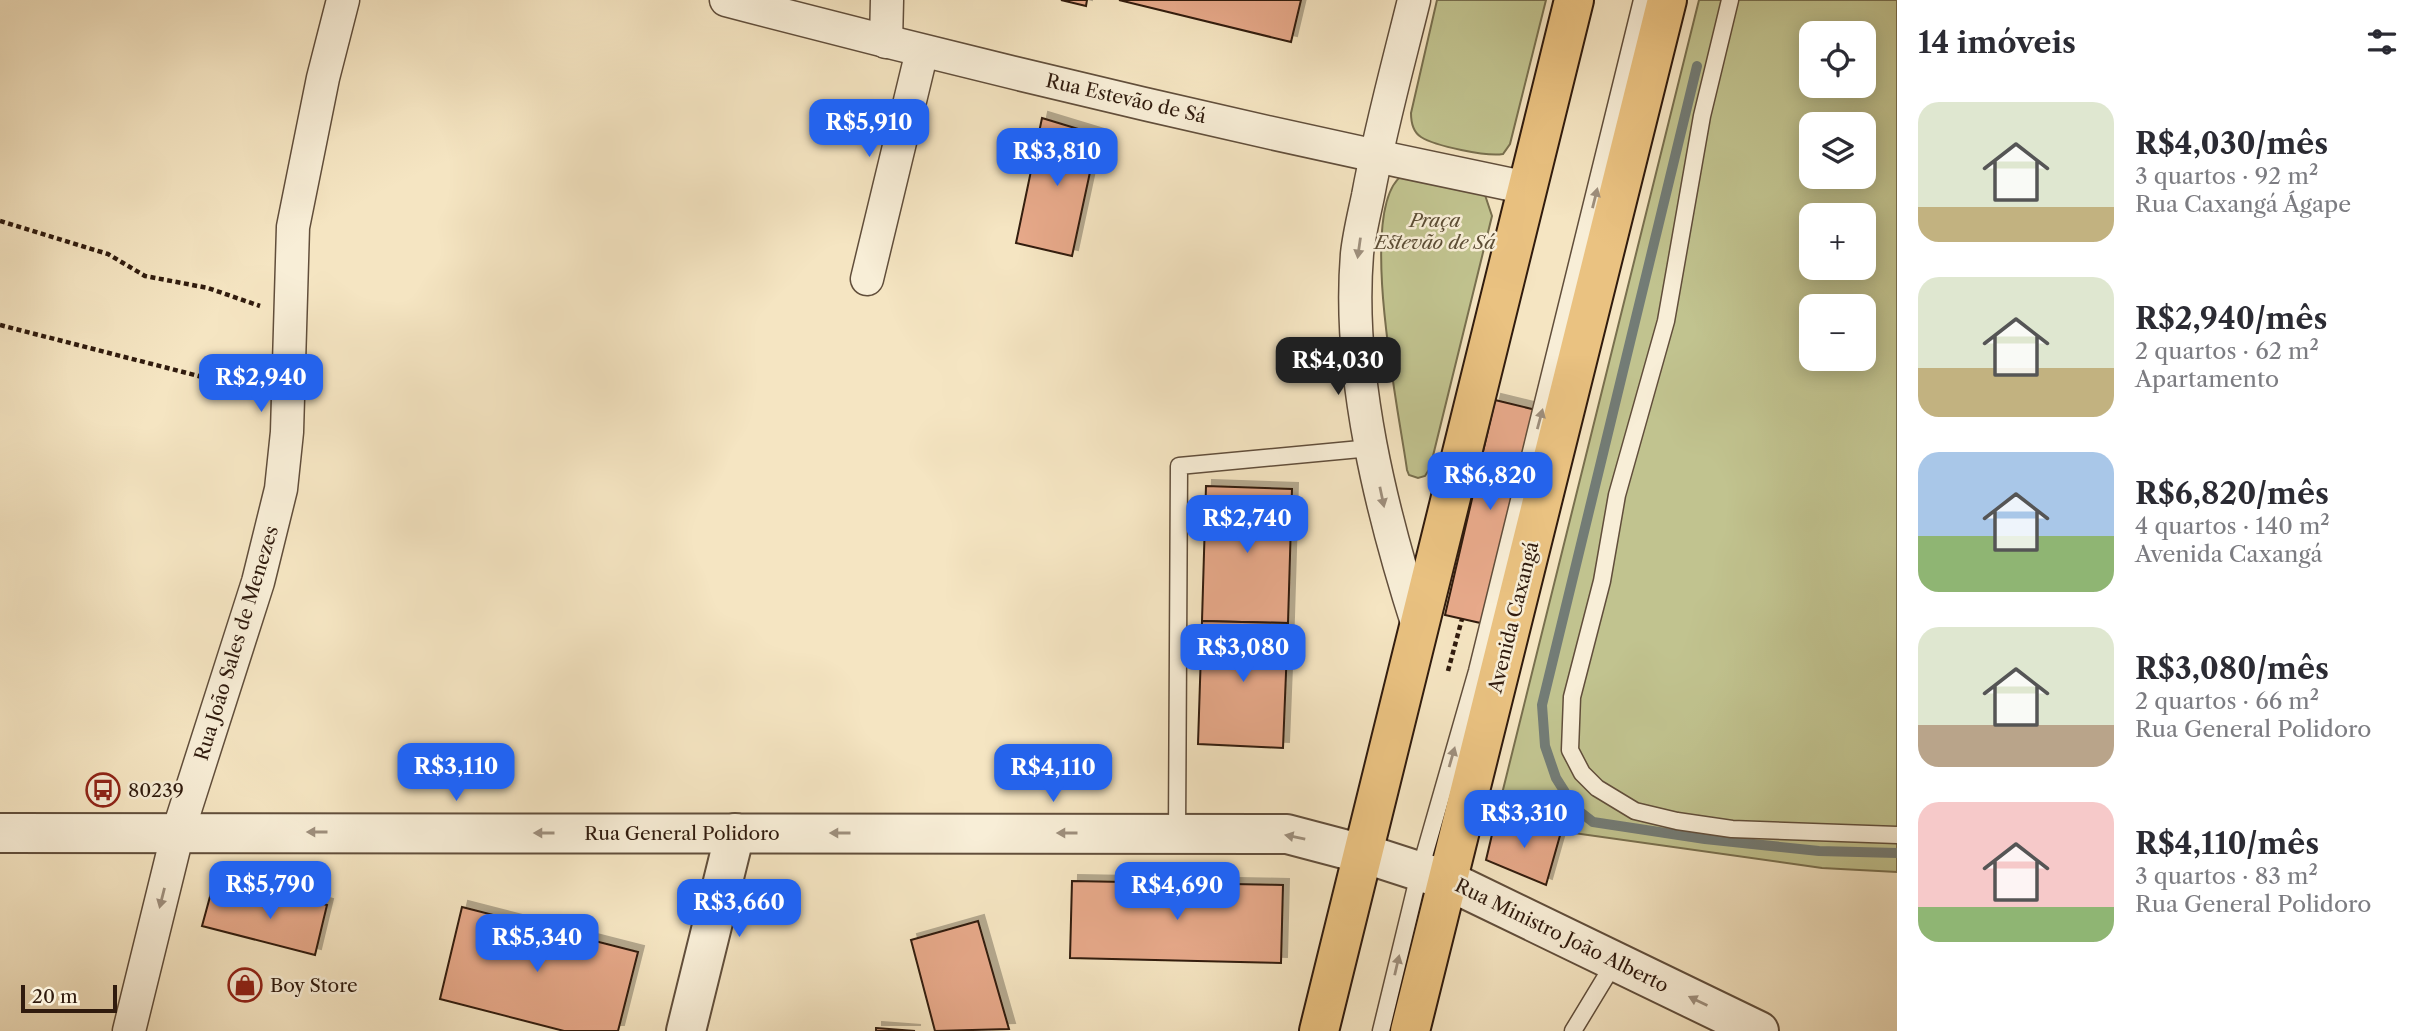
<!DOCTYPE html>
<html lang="pt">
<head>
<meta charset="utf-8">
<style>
  :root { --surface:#fff; --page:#f2f2f3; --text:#2b2b33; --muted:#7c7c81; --accent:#2563eb }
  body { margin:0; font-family:"Libre Caslon Text",serif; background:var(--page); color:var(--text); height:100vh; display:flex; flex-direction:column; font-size:26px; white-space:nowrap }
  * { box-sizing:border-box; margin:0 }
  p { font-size:23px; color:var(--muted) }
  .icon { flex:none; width:38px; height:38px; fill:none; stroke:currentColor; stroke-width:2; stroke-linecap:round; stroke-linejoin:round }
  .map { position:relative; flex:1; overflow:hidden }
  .side { display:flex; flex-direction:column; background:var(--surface); width:525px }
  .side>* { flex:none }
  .controls { position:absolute; left:1799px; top:21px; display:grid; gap:14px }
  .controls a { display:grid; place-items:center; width:77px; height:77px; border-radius:14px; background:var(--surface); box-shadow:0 4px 18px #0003; font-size:35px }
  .scale { position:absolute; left:21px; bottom:18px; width:96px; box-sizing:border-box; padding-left:7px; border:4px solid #301b0e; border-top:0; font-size:19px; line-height:24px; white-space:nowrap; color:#301b0e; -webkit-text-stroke:5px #f8eed7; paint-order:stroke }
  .price { position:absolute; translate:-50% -60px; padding:0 16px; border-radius:14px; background:var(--accent); color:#fff; font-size:23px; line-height:46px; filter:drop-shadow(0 2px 4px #0008) }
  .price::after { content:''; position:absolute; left:50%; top:42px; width:21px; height:16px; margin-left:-10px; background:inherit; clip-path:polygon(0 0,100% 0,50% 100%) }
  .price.on { background:#222; color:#fff }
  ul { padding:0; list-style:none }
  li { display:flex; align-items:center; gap:21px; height:175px; padding:0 21px }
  li span { display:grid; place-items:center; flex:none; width:196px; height:140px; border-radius:21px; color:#555 }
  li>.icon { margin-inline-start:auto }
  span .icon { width:84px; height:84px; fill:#fffc; stroke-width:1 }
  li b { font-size:30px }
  h2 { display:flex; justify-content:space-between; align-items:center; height:84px; padding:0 21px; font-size:30px }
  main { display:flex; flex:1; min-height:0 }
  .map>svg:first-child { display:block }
</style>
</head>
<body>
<main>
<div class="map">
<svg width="1897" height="1031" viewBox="0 0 1897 1031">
  <defs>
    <filter id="shadow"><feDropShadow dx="6" dy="-6" stdDeviation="0" flood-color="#0004"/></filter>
  </defs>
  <rect width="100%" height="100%" fill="#f5e5c2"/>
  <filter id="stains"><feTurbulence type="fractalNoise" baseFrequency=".00286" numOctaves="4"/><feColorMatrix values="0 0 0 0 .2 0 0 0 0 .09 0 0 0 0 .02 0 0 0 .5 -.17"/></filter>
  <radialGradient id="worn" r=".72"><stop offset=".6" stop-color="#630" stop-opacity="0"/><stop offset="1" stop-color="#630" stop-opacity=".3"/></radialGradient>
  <g fill="#c1c38f" stroke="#786f4e" stroke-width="2" fill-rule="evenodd">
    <path d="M1437,0H1546L1510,144L1503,154C1487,157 1435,146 1421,137C1413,132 1411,122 1411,113Z"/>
    <path d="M1699,0H1897V872L1822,868L1495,822ZM1811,33H1864V86H1811ZM1811,124H1864V177H1811ZM1811,215H1864V268H1811ZM1811,306H1864V359H1811Z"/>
    <path d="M1403,175L1484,192L1492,216L1430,468L1425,476L1418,478L1409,475L1407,470C1400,417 1355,205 1403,175Z"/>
  </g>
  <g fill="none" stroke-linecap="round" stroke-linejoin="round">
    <path stroke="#737c76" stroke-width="10" d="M1697,66L1542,705L1545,746L1556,778L1575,808L1593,822L1705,839L1819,851L1897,853"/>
  </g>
  <g fill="#e7a98a" stroke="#301b0e" stroke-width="2" filter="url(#shadow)">
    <path d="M1061,0H1087L1086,6Z"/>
    <path d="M1119,0H1301L1291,42Z"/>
    <path d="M1042,118L1098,135L1072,256L1016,243Z"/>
    <path d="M1495,400L1536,410L1485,624L1445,615Z"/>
    <path d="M1206,486L1292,489L1288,623L1202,621Z"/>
    <path d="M1202,621L1288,623L1283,748L1198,744Z"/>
    <path d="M1495,822L1561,832L1546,885L1486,860Z"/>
    <path d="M1072,881L1283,885L1281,963L1070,958Z"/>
    <path d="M276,891L327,905L315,955L202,926L211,893L272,908Z"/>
    <path d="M462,907L638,952L618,1031H564L440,999Z"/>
    <path d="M978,921L1009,1029L935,1031L911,940Z"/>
    <path d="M876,1028L915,1031H876Z"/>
  </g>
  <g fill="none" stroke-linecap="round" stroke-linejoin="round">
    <defs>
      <g id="service">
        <path d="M1730,0L1702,116L1666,321L1617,495L1602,581L1572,697L1570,750L1582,773L1597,788L1635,811L1677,821L1732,829L1897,835"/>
        <path d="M1177,834L1179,466L1371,448"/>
        <path d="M1381,1031L1420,870L1477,671L1642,0"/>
        <path d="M1573,1031L1616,960"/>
      </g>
      <g id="minor">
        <path d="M726,0C992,70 1259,133 1528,188"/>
        <path d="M1414,0C1398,65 1380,130 1368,196C1364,215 1359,235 1357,254C1347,376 1382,514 1419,629"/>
        <path d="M886,42L887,0"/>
        <path d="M867,279L922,51"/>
        <path d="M129,1031L178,832L258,582L281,489L287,432L293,227L323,78L343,0"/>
      </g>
      <g id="tertiary">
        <path d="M0,833L1287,834L1378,858L1449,881L1759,1031"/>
        <path d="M686,1031L735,833"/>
      </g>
      <g id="primary">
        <path d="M1319,1031L1574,0"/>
        <path d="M1410,1031L1667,0"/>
      </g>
    </defs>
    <use href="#service" stroke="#614e3b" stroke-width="19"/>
    <use href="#minor" stroke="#614e3b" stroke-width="35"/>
    <use href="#tertiary" stroke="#614e3b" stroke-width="42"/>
    <use href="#primary" stroke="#301b0e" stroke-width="42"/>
    <g stroke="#301b0e" stroke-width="4.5" stroke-dasharray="5 3.5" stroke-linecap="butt">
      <path d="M0,221L108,254L145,276L208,288L260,306"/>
      <path d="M0,325L257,391"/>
      <path d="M1448,671L1462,619"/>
    </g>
    <use href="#service" stroke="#f8eed7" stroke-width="16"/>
    <use href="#minor" stroke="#f8eed7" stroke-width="32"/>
    <use href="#tertiary" stroke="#f8eed7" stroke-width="38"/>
    <use href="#primary" stroke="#eac281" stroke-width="38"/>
  </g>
  <defs><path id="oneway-solid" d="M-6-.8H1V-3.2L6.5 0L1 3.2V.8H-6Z" transform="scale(1.75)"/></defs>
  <g fill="#9e8f7d">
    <use href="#oneway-solid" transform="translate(1595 198) rotate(-76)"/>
    <use href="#oneway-solid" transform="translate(1359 248) rotate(98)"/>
    <use href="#oneway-solid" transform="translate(1540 419) rotate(-75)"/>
    <use href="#oneway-solid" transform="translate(1382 497) rotate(78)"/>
    <use href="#oneway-solid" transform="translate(1452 757) rotate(-74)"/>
    <use href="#oneway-solid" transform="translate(317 832) rotate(-180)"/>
    <use href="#oneway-solid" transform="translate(544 833) rotate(-180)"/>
    <use href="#oneway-solid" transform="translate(840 833) rotate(-180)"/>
    <use href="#oneway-solid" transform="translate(1067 833) rotate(-180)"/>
    <use href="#oneway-solid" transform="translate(1295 837) rotate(-168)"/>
    <use href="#oneway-solid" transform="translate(162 898) rotate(104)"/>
    <use href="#oneway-solid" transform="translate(1397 965) rotate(-77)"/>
    <use href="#oneway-solid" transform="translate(1698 1001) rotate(-154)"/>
  </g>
  <defs>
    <symbol id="bus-ring" viewBox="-11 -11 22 22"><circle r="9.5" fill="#f8eed7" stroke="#8f2418" stroke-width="1.5"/><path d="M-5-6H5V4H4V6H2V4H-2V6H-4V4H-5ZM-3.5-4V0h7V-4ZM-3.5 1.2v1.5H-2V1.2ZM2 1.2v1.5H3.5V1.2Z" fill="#8f2418"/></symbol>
    <symbol id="shop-ring" viewBox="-11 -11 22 22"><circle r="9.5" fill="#f8eed7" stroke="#8f2418" stroke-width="1.5"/><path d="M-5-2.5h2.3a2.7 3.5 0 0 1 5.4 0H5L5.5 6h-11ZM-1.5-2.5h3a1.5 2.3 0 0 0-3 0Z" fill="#8f2418"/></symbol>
  </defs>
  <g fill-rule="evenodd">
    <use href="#bus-ring" x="84" y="771" width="38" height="38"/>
    <use href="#shop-ring" x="226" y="966" width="38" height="38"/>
  </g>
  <g text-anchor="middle" stroke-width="5" stroke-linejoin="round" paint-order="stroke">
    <g font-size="19" fill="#301b0e" stroke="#f8eed7">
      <text transform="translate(1126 98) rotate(13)" y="7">Rua Estevão de Sá</text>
      <text transform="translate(1513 617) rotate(-76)" y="7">Avenida Caxangá</text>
      <text transform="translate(236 643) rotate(-73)" y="7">Rua João Sales de Menezes</text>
      <text x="682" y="840">Rua General Polidoro</text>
      <text transform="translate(1562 935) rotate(26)" y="7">Rua Ministro João Alberto</text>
    </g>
    <g font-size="19" font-style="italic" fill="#5c4d35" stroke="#f8eed7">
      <text x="1435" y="227">Praça<tspan x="1435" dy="22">Estevão de Sá</tspan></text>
    </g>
    <g font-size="19" fill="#301b0e" stroke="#f8eed7" text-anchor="start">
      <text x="128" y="797">80239</text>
      <text x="270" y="992">Boy Store</text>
    </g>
  </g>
  <rect width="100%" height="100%" filter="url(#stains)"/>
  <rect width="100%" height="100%" fill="url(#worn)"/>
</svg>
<div class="controls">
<a><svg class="icon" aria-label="locate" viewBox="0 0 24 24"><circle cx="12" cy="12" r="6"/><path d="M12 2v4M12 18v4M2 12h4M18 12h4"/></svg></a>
<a><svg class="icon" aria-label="layers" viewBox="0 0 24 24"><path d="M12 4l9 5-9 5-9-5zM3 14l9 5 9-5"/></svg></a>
<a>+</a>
<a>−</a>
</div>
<div class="scale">20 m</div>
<b class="price" style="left:869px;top:159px">R$5,910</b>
<b class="price" style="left:1057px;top:188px">R$3,810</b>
<b class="price on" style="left:1338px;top:397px">R$4,030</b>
<b class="price" style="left:261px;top:414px">R$2,940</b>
<b class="price" style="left:1490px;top:512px">R$6,820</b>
<b class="price" style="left:1247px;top:555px">R$2,740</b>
<b class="price" style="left:1243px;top:684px">R$3,080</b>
<b class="price" style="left:456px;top:803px">R$3,110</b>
<b class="price" style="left:1053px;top:804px">R$4,110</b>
<b class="price" style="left:1524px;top:850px">R$3,310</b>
<b class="price" style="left:270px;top:921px">R$5,790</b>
<b class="price" style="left:1177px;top:922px">R$4,690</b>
<b class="price" style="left:739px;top:939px">R$3,660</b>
<b class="price" style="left:537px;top:974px">R$5,340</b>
</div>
<section class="side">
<h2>14 imóveis<svg class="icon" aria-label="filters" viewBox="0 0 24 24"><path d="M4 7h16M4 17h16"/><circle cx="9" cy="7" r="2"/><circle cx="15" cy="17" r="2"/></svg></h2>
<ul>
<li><span style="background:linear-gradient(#dfe7d0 75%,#c2b280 0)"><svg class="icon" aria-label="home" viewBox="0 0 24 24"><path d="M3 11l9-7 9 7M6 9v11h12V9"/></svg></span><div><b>R$4,030/mês</b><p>3 quartos · 92 m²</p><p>Rua Caxangá Ágape</p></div></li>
<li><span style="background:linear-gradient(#dfe7d0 65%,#c2b280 0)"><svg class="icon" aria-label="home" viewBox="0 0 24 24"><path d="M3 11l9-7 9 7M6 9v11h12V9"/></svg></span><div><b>R$2,940/mês</b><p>2 quartos · 62 m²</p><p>Apartamento</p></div></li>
<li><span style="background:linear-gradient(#a9c7e8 60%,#8fb573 0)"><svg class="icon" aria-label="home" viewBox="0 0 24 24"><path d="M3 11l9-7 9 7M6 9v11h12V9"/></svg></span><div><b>R$6,820/mês</b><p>4 quartos · 140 m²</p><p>Avenida Caxangá</p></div></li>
<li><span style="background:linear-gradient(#dfe7d0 70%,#b9a48a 0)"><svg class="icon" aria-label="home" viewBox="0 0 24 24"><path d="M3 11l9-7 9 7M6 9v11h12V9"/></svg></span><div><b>R$3,080/mês</b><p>2 quartos · 66 m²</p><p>Rua General Polidoro</p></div></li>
<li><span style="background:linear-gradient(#f6c9c9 75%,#8fb573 0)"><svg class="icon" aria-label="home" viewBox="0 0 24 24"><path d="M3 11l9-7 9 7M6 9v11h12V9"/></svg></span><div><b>R$4,110/mês</b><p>3 quartos · 83 m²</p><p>Rua General Polidoro</p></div></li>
</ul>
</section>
</main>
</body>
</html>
